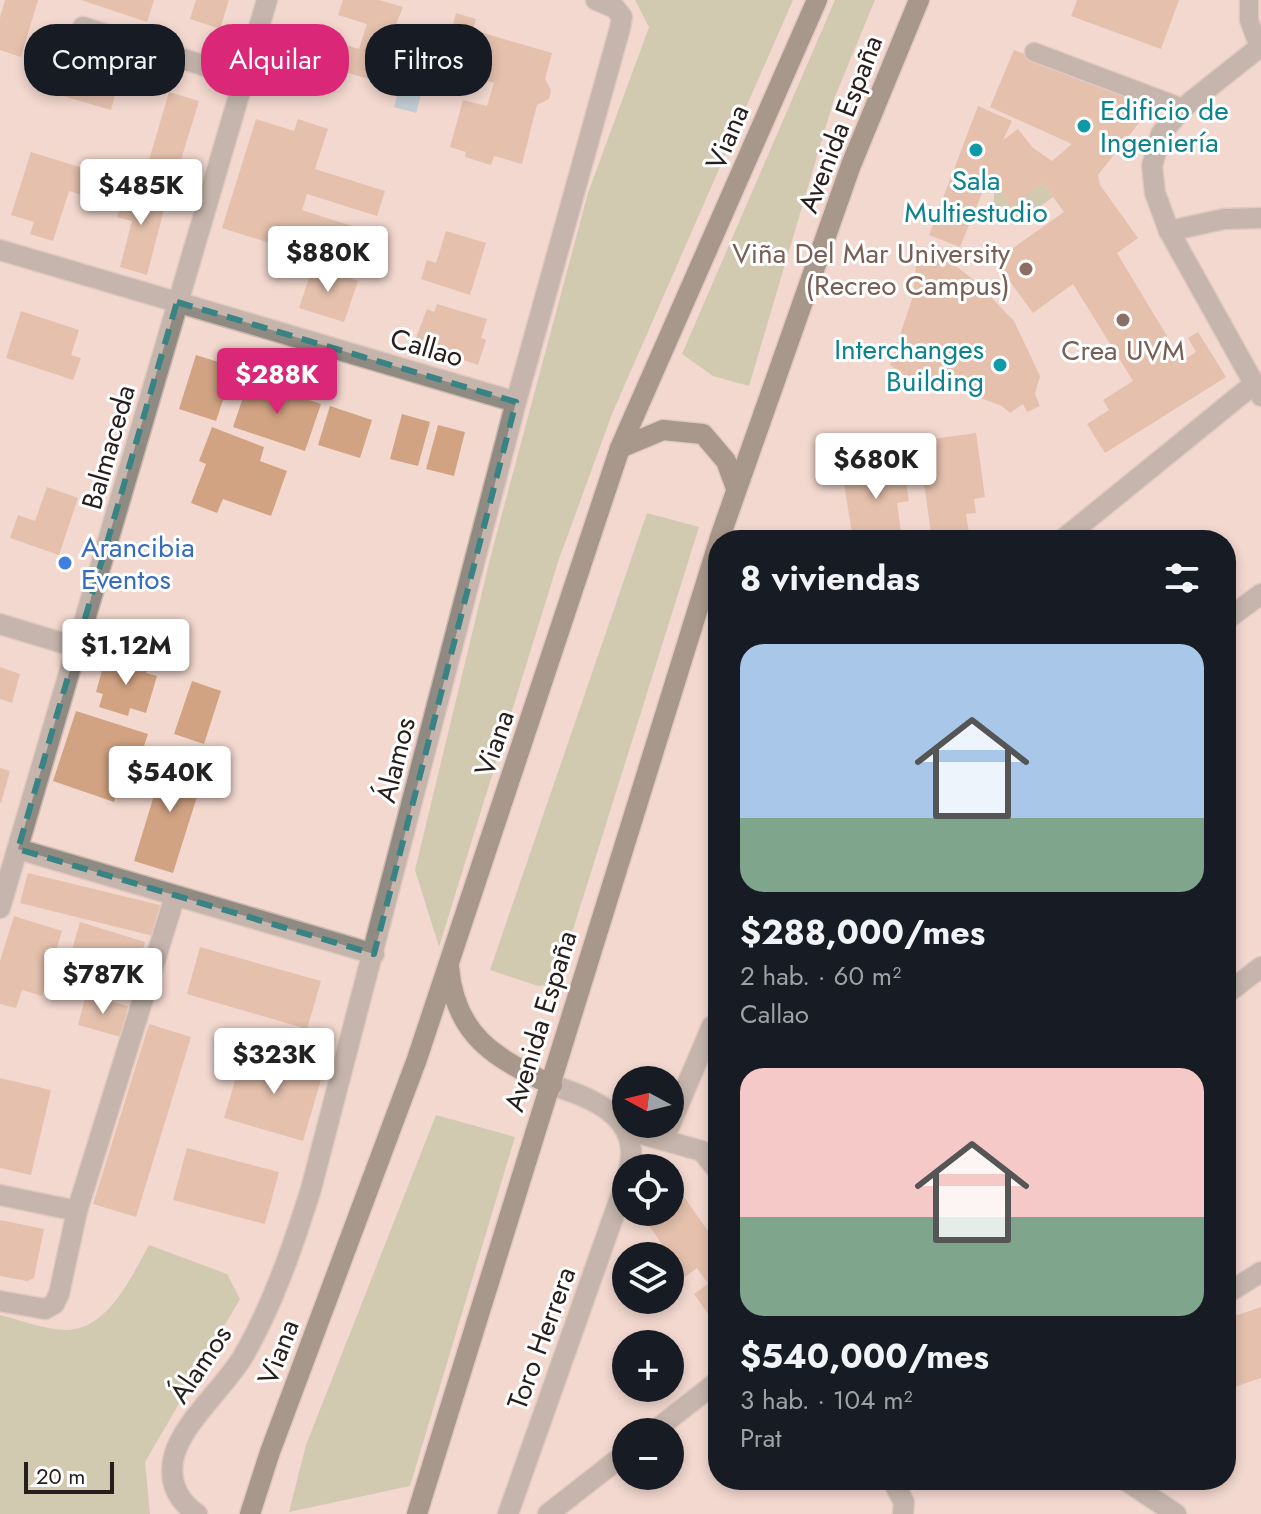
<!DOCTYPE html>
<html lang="es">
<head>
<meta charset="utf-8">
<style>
  :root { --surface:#171b24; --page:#20242c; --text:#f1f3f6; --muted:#9ea1a6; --accent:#db2777 }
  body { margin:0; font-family:Jost,sans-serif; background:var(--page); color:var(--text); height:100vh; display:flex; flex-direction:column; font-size:30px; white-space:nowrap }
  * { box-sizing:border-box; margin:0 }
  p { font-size:26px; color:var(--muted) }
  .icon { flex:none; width:44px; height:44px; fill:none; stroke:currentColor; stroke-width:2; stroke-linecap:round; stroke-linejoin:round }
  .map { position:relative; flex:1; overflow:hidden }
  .drawer { position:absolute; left:708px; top:530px; width:528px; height:960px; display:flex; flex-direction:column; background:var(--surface); border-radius:32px; box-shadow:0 4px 12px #0003 }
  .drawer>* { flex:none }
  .guide { position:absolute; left:24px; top:24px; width:564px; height:72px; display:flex; gap:16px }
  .needle { width:52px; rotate:277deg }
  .fabs { position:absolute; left:612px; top:1066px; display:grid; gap:16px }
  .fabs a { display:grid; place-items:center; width:72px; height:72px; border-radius:50%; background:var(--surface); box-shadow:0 4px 12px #0003; font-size:40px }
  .scale { position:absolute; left:24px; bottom:20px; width:90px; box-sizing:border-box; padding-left:8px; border:4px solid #271e1b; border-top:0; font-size:22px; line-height:28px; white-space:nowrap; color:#271e1b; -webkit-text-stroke:6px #fff; paint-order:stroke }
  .price { position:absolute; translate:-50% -68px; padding:0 18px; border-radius:8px; background:#fff; color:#222; font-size:26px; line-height:52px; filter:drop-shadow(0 2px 4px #0008) }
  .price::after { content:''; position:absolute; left:50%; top:48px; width:24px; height:18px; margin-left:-12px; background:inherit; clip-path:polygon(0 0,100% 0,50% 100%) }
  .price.on { background:var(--accent); color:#fff }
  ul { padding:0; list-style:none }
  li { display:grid; align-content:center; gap:16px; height:424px; padding:0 32px }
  li span { display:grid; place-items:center; height:248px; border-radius:24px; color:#555 }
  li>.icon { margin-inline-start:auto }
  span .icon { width:144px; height:144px; fill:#fffc; stroke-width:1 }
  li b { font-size:34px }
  h2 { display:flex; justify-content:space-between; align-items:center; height:96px; padding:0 32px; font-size:34px }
  .tag { padding:0 28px; border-radius:32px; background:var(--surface); box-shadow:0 4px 12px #0003; font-size:28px; line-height:72px }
  .tag.on { background:var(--accent); color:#fff }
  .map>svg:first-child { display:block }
</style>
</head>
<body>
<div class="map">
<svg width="1261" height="1514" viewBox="0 0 1261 1514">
  <rect width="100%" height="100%" fill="#f2d8cf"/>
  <g fill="#aab58d">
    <path d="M635,0H793L612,414L558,562L439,947L415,870L491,555L588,193L649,27Z"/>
    <path d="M835,0H875L834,99L749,386L713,376L682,354Z"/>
    <path d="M1043,183L1053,197L1015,225L993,208L995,185L1011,206Z"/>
    <path d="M647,513L699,527L556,984L538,986L490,970Z"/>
    <path d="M436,1115L515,1137L410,1486L289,1512L306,1445Z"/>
    <path d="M149,1245L227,1274L240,1299L145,1462L150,1514H0V1315C21,1320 45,1330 67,1330C109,1329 132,1275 149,1245Z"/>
  </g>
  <path fill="#87bfdb" d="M404,70L426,76L416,113L394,107Z"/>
  <g fill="#d2a383">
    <path d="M5,0H38L21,57L0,50V18Z"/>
    <path d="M81,0H154L147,22Z"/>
    <path d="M196,0H229L220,29L190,19Z"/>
    <path d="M343,0H379L403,7L387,47L392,48L382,83L325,66L332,41L359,49L367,24L338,15Z"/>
    <path d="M1077,0H1179L1161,49L1071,16Z"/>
    <path d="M456,13L476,19L473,30L552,53L545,79L551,90L549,99L537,105L522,164L494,156L491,165L465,157L466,152L450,147L463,100L487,106L494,83L441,68Z"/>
    <path d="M1014,50L1153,105L1098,175L1100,185L1138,238L1117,253L1182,361L1196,352L1188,338L1198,332L1226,377L1105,453L1087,424L1109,410L1103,400L1133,381L1073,284L1033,313L995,261L1064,212L1043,183L1011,207L989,176L960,247L929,235L978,106L1012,121L1003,140L1018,129L1033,148L1052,161L1072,144L990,107Z"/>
    <path d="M49,55L120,76L111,110L39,89Z"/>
    <path d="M169,92L199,101L173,186L144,177Z"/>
    <path d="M256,119L294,131L298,119L328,129L315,169L385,191L377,216L307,194L302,210L371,232L360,267L338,260L343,244L311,234L305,254L222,228Z"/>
    <path d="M31,152L89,170L82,195L69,191L53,241L30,234L34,222L11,215Z"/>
    <path d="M126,186L167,198L147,275L120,267L132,221L117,217Z"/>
    <path d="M446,231L486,243L470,295L421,279L427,260L436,263Z"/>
    <path d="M936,251L974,280L1014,321L1040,376L1035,394L1040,406L1027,412L1023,404L1010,413L1002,406L945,385L909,378L890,365L913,296L917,254Z"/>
    <path d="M313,266L358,281L344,322L299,308Z"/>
    <path d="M437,304L487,319L481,338L486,340L478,365L414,343L427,309L434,312Z"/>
    <path d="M21,311L79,330L71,355L81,358L73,380L6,358Z"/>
    <path d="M196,355L234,367L216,421L179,409Z"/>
    <path d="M249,380L321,404L305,451L233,427Z"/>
    <path d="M330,406L372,420L360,458L318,445Z"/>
    <path d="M402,414L430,422L418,466L390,459Z"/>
    <path d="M438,425L465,432L454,476L426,469Z"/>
    <path d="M212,427L264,447L260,461L287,471L271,516L223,499L217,513L191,503L206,464L199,461Z"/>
    <path d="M976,433L985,497L974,499L976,513L966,514L970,539L932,540L918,441Z"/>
    <path d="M903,462L909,501L897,503L902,539L853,540L842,471Z"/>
    <path d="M47,487L78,498L59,555L10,538L18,515L35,521Z"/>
    <path d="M119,658L148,666L146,673L157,676L146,713L130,708L128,716L99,707L103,694L96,692L105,660L118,664Z"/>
    <path d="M0,667L20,674L12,703L0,699Z"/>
    <path d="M192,681L221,691L204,744L174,734Z"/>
    <path d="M76,711L148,734L136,770L125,767L114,802L53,781Z"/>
    <path d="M166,756L206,768L173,873L134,861Z"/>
    <path d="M0,768L10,771L1,803H0Z"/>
    <path d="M28,873L160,905L153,936L20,903Z"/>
    <path d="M14,916L62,931L42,996L22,990L16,1008L0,1004V961Z"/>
    <path d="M80,922L145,942L134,980L69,960Z"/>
    <path d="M200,947L321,981L307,1029L187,994Z"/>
    <path d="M86,995L128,1006L121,1037L78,1025Z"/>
    <path d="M149,1024L191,1037L136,1217L93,1204Z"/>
    <path d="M244,1050L323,1073L303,1141L224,1118Z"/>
    <path d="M0,1078L51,1090L31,1175L0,1168Z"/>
    <path d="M187,1148L279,1172L265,1224L173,1200Z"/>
    <path d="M682,1194L718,1245V1328L694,1294L708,1284L697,1268L685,1277L645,1220L657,1212H670V1203Z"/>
    <path d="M0,1220L44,1229L34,1278L27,1281L0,1276Z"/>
    <path d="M1261,1307V1378L1226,1390V1319Z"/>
  </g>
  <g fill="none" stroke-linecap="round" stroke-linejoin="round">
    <defs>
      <g id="service">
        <path d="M1249,0V20L1259,47"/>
        <path d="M1034,52L1183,108"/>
      </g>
      <g id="minor">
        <path d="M83,27L243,78"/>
        <path d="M1261,46L1183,108L1161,134L1152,166L1155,193L1169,231L1261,396"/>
        <path d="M1169,231L1224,219L1261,218"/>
        <path d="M0,250L516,402"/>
        <path d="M1062,540L1254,384"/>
        <path d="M1226,620L1261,594"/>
        <path d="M0,624L79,648"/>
        <path d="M18,849L374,954"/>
        <path d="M0,908L267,0"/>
        <path d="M1226,994L1261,967"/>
        <path d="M627,1130L702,1151L718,1171"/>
        <path d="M664,1139L712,1026"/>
        <path d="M0,1195L77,1211"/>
        <path d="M1226,1294L1261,1272"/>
        <path d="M0,1301L45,1309L54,1304L59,1294L77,1211L175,896"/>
        <path d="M653,1432L718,1381"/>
        <path d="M892,1480L904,1502L903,1514"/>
        <path d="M1125,1480L1176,1514"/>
        <path d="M197,1514C177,1500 168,1481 174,1456C183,1422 226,1386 244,1355C274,1302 293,1246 311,1189L516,402L620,28L622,17L615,8L596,0"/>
        <path d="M548,1514L626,1453"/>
      </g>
      <g id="tertiary">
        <path d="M552,1085C591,1098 642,1116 629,1168"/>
        <path d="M508,1514L626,1181"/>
      </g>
      <g id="primary">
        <path d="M620,448L663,430L703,434L726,461L736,488"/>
        <path d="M719,540L851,165L919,0"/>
        <path d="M449,967C455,1036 495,1058 552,1085"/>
        <path d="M250,1514L270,1452L417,1059L620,448L817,0"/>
        <path d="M417,1514L718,544"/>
      </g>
    </defs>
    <use href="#service" stroke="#cdb7af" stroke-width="21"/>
    <use href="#minor" stroke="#cdb7af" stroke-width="23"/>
    <use href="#tertiary" stroke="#cdb7af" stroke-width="23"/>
    <use href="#primary" stroke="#cdb7af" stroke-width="23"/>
    <use href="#service" stroke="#8f8b82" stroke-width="18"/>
    <use href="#minor" stroke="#8f8b82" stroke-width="20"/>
    <use href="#tertiary" stroke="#8f8b82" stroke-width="20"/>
    <use href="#primary" stroke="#4f4738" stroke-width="20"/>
  </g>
  <path d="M0 0H1261V1514H0ZM177,302L516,402L374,954L18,849Z" fill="#f2d8cf" fill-opacity=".55" fill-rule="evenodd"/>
  <path fill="none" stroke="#3a8385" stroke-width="6" stroke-dasharray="16 10" stroke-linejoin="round" d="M177,302L516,402L374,954L18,849Z"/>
  <g fill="#0f9aa8" stroke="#fff" stroke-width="3">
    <circle cx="1084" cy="126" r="8"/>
    <circle cx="976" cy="150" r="8"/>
    <circle cx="1000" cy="365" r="8"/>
  </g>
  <g fill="#8d6e63" stroke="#fff" stroke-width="3">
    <circle cx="1026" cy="269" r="8"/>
    <circle cx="1123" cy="320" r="8"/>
  </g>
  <circle fill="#3f7fe0" stroke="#fff" stroke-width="3" cx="65" cy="563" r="8"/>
  <g text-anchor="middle" stroke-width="6" stroke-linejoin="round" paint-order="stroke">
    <g font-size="28" fill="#0d838f" stroke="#fff" text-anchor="start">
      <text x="1100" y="120">Edificio de<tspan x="1100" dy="32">Ingeniería</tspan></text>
      <text x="976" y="190" text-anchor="middle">Sala<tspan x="976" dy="32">Multiestudio</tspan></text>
      <text x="984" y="359" text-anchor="end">Interchanges<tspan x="984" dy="32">Building</tspan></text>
    </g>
    <g font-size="28" fill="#271e1b" stroke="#fff">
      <text transform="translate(840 124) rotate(-69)" y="10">Avenida España</text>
      <text transform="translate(727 137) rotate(-67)" y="10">Viana</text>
      <text transform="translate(427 347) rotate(16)" y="10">Callao</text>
      <text transform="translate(108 447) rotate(-74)" y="10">Balmaceda</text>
      <text transform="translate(494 743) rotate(-71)" y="10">Viana</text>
      <text transform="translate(395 760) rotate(-76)" y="10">Álamos</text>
      <text transform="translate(540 1021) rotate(-73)" y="10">Avenida España</text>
      <text transform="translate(541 1338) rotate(-70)" y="10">Toro Herrera</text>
      <text transform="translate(278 1352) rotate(-69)" y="10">Viana</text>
      <text transform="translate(200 1364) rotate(-56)" y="10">Álamos</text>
    </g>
    <g font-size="28" fill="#785e54" stroke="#fff" text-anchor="end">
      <text x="1010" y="263">Viña Del Mar University<tspan x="1010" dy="32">(Recreo Campus)</tspan></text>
      <text x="1123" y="360" text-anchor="middle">Crea UVM</text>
    </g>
    <g font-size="28" fill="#366cbe" stroke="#fff" text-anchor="start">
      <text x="81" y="557">Arancibia<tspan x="81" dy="32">Eventos</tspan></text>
    </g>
  </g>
</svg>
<div class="fabs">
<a><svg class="needle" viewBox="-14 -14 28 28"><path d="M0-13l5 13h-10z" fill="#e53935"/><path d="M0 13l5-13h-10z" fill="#9ea1a6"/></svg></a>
<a><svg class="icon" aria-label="locate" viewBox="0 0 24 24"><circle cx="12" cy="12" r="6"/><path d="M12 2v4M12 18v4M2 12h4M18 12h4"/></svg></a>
<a><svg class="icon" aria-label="layers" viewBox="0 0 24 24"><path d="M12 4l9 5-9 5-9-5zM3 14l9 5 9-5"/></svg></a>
<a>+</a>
<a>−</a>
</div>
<div class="scale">20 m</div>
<b class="price" style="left:141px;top:227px">$485K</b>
<b class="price" style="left:328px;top:294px">$880K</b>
<b class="price on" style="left:277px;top:416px">$288K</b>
<b class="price" style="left:876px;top:501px">$680K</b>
<b class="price" style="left:126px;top:687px">$1.12M</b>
<b class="price" style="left:170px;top:814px">$540K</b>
<b class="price" style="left:103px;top:1016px">$787K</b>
<b class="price" style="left:274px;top:1096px">$323K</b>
<div class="guide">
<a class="tag">Comprar</a>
<a class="tag on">Alquilar</a>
<a class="tag">Filtros</a>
</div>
<section class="drawer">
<h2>8 viviendas<svg class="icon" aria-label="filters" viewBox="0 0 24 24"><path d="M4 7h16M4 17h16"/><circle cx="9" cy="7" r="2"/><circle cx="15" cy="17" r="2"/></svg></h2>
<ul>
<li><span style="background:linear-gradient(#a9c7e8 70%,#7fa58c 0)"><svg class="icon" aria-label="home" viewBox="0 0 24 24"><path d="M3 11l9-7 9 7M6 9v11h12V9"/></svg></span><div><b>$288,000/mes</b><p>2 hab. · 60 m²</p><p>Callao</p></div></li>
<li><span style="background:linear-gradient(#f6c9c9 60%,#7fa58c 0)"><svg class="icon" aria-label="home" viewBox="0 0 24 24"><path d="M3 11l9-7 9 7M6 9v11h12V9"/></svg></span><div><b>$540,000/mes</b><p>3 hab. · 104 m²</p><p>Prat</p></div></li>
</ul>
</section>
</div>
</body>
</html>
